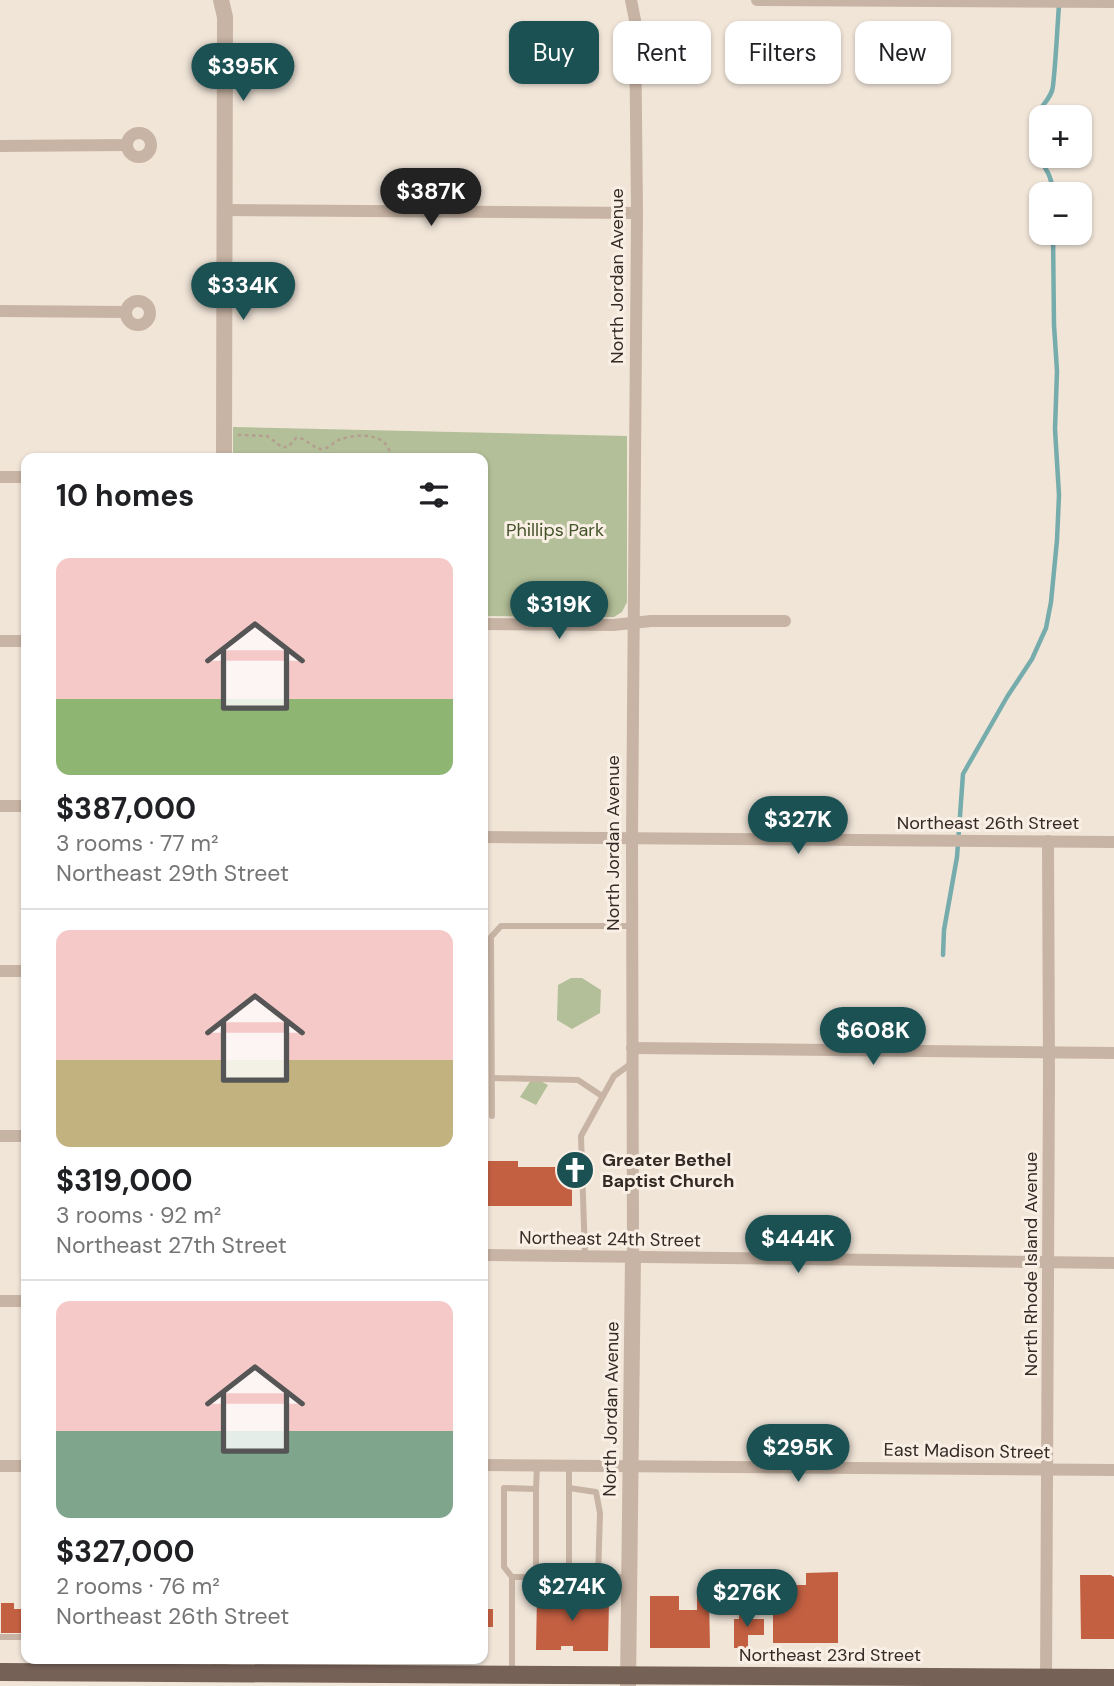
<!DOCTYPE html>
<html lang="en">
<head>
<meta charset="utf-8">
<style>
  :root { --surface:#fff; --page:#f2f2f2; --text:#202124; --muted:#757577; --line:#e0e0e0; --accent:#1c5154 }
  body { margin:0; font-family:"DM Sans",sans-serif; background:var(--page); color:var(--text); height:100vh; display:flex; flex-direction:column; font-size:26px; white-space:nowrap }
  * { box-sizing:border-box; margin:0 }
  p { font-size:23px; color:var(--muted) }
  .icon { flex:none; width:38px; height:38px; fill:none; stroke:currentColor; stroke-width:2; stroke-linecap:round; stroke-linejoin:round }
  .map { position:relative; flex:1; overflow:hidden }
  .drawer { position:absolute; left:21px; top:453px; width:467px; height:1211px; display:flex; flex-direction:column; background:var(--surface); border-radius:14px; box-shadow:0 2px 5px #0004 }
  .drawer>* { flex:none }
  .banner { position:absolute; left:509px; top:21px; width:499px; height:63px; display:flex; gap:14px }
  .buttons { position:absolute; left:1029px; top:105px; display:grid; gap:14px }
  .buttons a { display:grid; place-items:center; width:63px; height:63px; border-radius:14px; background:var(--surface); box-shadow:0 2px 5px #0004; font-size:35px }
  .price { position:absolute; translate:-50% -60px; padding:0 16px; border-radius:24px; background:var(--accent); color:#fff; font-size:23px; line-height:46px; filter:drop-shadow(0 2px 4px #0008) }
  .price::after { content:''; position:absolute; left:50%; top:42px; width:21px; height:16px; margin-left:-10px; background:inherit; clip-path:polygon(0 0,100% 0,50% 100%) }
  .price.selected { background:#222; color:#fff }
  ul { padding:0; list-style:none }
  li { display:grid; align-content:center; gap:14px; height:371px; padding:0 35px }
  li+li { border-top:2px solid var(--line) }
  li span { display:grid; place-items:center; height:217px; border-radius:14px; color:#555 }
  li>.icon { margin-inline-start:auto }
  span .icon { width:126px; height:126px; fill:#fffc; stroke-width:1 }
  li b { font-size:30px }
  h2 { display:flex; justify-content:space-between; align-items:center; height:84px; padding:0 35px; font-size:30px }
  .pill { padding:0 24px; border-radius:14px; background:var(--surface); box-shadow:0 2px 5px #0004; font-size:24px; line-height:63px }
  .pill.selected { background:var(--accent); color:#fff }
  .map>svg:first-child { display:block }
</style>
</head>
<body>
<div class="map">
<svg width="1114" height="1686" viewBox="0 0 1114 1686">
  <rect width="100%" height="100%" fill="#f1e5d8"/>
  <g fill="#b3bf98">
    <path d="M233,427L627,436V602L622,612L614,617L483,616V458H233Z"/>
    <path d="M571,978H582L601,990L600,1013L572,1029L557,1020L558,985Z"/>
    <path d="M533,1077L548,1085L536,1105L520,1097Z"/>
  </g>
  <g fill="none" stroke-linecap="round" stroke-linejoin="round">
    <g stroke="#77acad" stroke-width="4.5">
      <path d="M1053,194C1053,165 1029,159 1032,129C1034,109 1052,101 1053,86C1056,59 1057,32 1059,5"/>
      <path d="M943,955L944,930L957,857L963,774L1007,697L1032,659L1046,628L1051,602L1057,540L1059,495L1055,429L1057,371L1054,325L1053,233"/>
    </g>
  </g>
  <g fill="#c46042">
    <path d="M483,1161H518V1167H572V1206H483Z"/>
    <path d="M838,1572V1643H773V1585H806V1573Z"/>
    <path d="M1080,1575H1111L1114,1577V1639H1081Z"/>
    <rect x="734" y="1593" width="24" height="16"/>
    <path d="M537,1595L600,1596V1600H609L608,1651H573V1646H561V1650H536Z"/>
    <path d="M650,1596H679V1610H697V1596H709L710,1648H650Z"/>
    <path d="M1,1603H14V1609H26V1633H1Z"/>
    <rect x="483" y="1609" width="10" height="18"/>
    <path d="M739,1613H752V1619H764V1635H748V1648H734V1619H739Z"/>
  </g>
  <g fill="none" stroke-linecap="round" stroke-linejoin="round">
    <path stroke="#b49e8f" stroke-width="2.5" stroke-dasharray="3.5 3.5" stroke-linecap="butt" d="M238,435L267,436L282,447H288L296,438C306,437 312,448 321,449C328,450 334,441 341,439C359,433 391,433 390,458"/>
    <g stroke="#c8b4a4" stroke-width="6">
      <path d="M492,1078L578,1080L602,1096"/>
      <path d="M492,1116L491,937L501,926H632"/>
      <path d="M585,1256L581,1136L614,1076L632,1063"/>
      <path d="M569,1488L596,1492L600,1513L598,1577"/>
      <path d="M536,1489L537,1466"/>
      <path d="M512,1577L504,1567V1488L536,1489V1577"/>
      <path d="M569,1577V1465"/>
      <path d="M0,1637H26"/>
      <path d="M512,1672V1577H627"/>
    </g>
    <g stroke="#c8b4a4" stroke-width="12">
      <path d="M631,0L635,20L637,213L632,838L633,1256"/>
      <path d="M757,0L1114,2"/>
      <circle cx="139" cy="145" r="12"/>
      <path d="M0,146L127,145"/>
      <path d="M225,210L637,213"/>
      <circle cx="138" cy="313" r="12"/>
      <path d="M0,311L126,312"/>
      <path d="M0,477H26"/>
      <path d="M483,624L613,625L651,621H785"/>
      <path d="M0,641H26"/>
      <path d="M0,806H26"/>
      <path d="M483,837L1114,842"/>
      <path d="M0,971H26"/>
      <path d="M632,1048L1114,1053"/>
      <path d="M0,1136H26"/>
      <path d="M483,1255L1114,1263"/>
      <path d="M0,1301H26"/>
      <path d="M483,1465L1114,1470"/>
      <path d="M0,1466H26"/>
      <path d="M1046,1684L1049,1072L1048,841"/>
    </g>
    <g stroke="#c8b4a4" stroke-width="16">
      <path d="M221,0L225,17L224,458"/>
      <path d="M220,1673V1659"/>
      <path d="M628,1686L633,1256"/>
    </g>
    <path stroke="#766157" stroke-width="18" d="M0,1672L1114,1678"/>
  </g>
  <defs>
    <symbol id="church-disc" viewBox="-11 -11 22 22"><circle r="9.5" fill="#1c5154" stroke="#f9efe4"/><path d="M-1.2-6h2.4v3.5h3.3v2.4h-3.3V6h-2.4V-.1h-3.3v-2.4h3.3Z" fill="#fff"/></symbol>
  </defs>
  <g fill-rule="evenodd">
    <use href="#church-disc" x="553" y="1148" width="44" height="44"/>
  </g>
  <g text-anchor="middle" stroke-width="6" stroke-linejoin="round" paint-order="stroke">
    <g font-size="18" fill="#342a26" stroke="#f9efe4">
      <text transform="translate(617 276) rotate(-90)" y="6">North Jordan Avenue</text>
      <text x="988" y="829">Northeast 26th Street</text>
      <text transform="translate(613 843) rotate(-90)" y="6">North Jordan Avenue</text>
      <text transform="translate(610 1239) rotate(1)" y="6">Northeast 24th Street</text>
      <text transform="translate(1031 1264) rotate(-90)" y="6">North Rhode Island Avenue</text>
      <text transform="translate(611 1409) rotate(-89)" y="6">North Jordan Avenue</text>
      <text transform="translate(967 1451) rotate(1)" y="6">East Madison Street</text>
      <text x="830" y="1661">Northeast 23rd Street</text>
    </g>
    <g font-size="18" fill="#44522a" stroke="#f9efe4">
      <text x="555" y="536">Phillips Park</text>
    </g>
    <g font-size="18" font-weight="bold" fill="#342a26" stroke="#f9efe4" text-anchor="start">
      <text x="602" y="1166">Greater Bethel<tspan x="602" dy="21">Baptist Church</tspan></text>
    </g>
  </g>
</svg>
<div class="buttons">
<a>+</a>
<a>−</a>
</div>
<b class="price" style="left:243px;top:103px">$395K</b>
<b class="price selected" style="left:431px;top:228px">$387K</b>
<b class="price" style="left:243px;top:322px">$334K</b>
<b class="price" style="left:559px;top:641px">$319K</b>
<b class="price" style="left:798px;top:856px">$327K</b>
<b class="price" style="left:873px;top:1067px">$608K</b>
<b class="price" style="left:798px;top:1275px">$444K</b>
<b class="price" style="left:798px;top:1484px">$295K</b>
<b class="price" style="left:572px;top:1623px">$274K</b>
<b class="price" style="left:747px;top:1629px">$276K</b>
<div class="banner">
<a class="pill selected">Buy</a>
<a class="pill">Rent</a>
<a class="pill">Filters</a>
<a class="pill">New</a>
</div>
<section class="drawer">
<h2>10 homes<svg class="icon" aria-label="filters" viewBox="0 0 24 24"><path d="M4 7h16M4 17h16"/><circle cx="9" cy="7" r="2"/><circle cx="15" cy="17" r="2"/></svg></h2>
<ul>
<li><span style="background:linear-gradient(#f6c9c9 65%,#8fb573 0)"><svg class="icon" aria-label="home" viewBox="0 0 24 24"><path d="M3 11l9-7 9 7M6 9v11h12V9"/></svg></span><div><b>$387,000</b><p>3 rooms · 77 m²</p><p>Northeast 29th Street</p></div></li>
<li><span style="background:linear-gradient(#f6c9c9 60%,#c2b280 0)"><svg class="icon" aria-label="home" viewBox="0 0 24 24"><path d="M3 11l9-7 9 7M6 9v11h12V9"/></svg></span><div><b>$319,000</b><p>3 rooms · 92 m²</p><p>Northeast 27th Street</p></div></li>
<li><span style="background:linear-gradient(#f6c9c9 60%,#7fa58c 0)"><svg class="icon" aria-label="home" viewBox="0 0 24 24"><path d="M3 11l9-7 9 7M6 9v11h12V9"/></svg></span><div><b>$327,000</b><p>2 rooms · 76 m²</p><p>Northeast 26th Street</p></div></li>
</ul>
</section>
</div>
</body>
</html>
